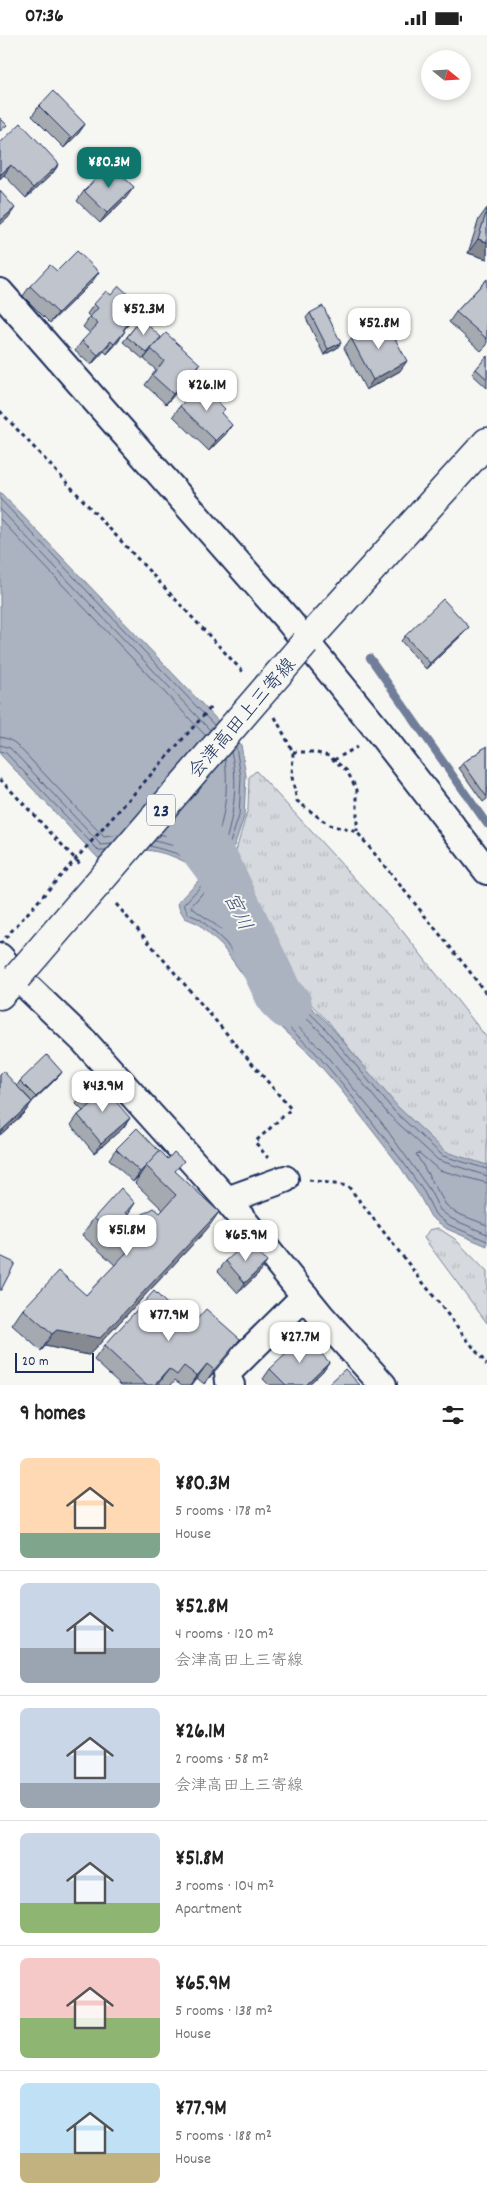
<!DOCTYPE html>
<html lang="en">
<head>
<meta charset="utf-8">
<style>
  :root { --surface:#fff; --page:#f6f6f6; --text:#222; --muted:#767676; --line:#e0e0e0; --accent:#0f766e }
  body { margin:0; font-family:Dekko,"Klee One",sans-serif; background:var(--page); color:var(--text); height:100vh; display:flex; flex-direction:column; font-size:19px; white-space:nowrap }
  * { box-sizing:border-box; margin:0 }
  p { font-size:16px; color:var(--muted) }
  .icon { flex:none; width:28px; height:28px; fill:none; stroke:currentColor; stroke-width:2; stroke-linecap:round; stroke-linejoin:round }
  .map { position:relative; height:1350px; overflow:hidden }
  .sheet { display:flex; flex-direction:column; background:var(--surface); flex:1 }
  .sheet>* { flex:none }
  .needle { width:32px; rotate:108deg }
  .buttons { position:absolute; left:421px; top:15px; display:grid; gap:10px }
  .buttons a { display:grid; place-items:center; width:50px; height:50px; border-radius:50%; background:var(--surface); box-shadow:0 2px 8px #0003; font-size:25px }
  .scale { position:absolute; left:15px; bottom:12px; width:79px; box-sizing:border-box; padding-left:5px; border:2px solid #1b2f5e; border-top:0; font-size:14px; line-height:18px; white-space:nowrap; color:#1b2f5e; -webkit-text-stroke:4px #f6f6f2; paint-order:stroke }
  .price { position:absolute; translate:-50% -42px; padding:0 11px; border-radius:10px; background:#fff; color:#222; font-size:16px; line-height:32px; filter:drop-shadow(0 1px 2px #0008) }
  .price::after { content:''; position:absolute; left:50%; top:30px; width:15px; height:11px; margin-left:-8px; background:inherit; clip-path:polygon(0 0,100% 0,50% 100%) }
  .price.current { background:var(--accent); color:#fff }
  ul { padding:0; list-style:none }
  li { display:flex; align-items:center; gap:15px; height:125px; padding:0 20px }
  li+li { border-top:1px solid var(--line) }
  li span { display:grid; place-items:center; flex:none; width:140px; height:100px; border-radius:8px; color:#555 }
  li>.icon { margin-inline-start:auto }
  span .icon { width:60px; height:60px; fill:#fffc; stroke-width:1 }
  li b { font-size:21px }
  h2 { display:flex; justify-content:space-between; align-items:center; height:60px; padding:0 20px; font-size:21px }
  .status { display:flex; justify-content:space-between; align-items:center; height:35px; padding:0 25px; background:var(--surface); direction:ltr }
  .status svg { height:14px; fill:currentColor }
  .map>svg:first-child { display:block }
</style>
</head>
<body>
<div class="status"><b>07:36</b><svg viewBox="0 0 49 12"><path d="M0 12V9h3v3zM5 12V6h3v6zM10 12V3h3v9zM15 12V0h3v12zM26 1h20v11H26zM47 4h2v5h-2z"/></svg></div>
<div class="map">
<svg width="487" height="1350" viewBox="0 0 487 1350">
  <defs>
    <pattern id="grass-tufts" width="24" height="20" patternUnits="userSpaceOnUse" patternTransform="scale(1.25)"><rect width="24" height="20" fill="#d6d9dd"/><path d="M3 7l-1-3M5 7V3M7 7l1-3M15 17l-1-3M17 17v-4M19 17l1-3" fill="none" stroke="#b7bbc0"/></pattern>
  </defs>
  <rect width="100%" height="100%" fill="#f6f6f2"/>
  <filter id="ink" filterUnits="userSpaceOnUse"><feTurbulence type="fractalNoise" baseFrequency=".02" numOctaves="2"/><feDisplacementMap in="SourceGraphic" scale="10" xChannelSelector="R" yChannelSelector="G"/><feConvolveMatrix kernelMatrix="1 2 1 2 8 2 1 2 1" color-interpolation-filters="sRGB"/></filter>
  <g filter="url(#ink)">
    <g fill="url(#grass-tufts)" stroke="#78849e">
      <path d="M256,736L400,893L487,1003V1181L404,1084L328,986L284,943L226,867L225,855L248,773L249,742Z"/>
      <path d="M438,1193L455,1204L487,1237V1288L424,1203L429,1195Z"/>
    </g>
    <path fill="#abb2c0" stroke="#717e99" d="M0,457L241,710L246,741L244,782L218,859L224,873L282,945L327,987L398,1072L446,1117L487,1130V1211L447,1194L431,1182L419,1160L399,1130L341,1055L311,1020L280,991L222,911L197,888L185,883L179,873L178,867L198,846L201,841C193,826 161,816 145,815C133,813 111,820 98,823L0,719Z"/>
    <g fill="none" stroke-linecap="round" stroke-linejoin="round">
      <g stroke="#556385" stroke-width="1">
        <path d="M0,464L214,690"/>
        <path d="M0,474L210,695"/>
        <path d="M0,484L205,700"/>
        <path d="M0,702L8,704L15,708L104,802L120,800"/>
        <path d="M0,710L10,713L101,810L112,809"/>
        <path d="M236,712L241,742L239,781L213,858L220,876L279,948L323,991L394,1076L443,1121L487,1134"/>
        <path d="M0,716L6,718L99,816H106"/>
        <path d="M160,799C177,804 195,809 210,820L212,819C224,786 229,758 225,724"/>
        <path d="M154,806C176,811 200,816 211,836H215C230,803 241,752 231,717"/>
        <path d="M150,811L175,818L201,831L205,843L202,850L184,869L188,879L200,884L225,907L284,988L315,1017L345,1052L403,1127L424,1157L435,1179L449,1190L487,1206"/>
        <path d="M204,857L207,858L214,878L226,893L225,897L191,872Z"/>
        <path d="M487,1141L438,1125L389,1080L319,995L274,953L255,929H251V932L289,983L320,1013L382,1088L429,1154L440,1175L452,1184L487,1199"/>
        <path d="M487,1148L439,1135L419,1118L416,1119L446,1170L456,1178L487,1190"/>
      </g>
      <path stroke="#717e99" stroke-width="8" d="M370,623L487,789"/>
      <path stroke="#abb2c0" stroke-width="48" d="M187,790L217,830L280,962L288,970"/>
      <defs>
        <g id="minor">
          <path d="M0,257L288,585L380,698L487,836"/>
          <path d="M0,922L17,942L84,1006L227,1165L321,1281L383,1350"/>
          <path d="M227,1165L285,1144"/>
          <path d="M231,1350L229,1347L228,1337L305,1261"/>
        </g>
        <g id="major">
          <path d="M305,608L487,407"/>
          <path d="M0,960L17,942"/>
        </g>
      </defs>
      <use href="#minor" stroke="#1b2f5e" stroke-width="30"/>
      <use href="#major" stroke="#1b2f5e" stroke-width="31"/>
      <g stroke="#1b2f5e" stroke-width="3" stroke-dasharray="4 4" stroke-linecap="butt">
        <path d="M0,376L244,638"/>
        <path d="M275,682L293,717L292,742L297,766L329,790L357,797L467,933L487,960"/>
        <path d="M293,717H313L329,721L347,736L357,755V797"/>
        <path d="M334,725L357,712"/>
        <path d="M0,744L80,829"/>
        <path d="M116,869L291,1074L255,1107L268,1123"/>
        <path d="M309,1145L348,1151L487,1330"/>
      </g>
      <use href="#minor" stroke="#f6f6f2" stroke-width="26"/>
      <use href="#major" stroke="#f6f6f2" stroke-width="28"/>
      <defs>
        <path id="major-bridge" d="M17,942L305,608"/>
      </defs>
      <use href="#major-bridge" stroke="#1b2f5e" stroke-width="31" stroke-linecap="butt"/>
      <path stroke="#1b2f5e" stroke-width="3" stroke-dasharray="4 4" stroke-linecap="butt" d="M0,909L213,670"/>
      <use href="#major-bridge" stroke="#f6f6f2" stroke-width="28"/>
    </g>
    <g fill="#a5a9b0" stroke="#1b2f5e">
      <path d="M39,71L85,89L78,99L64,113L32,81Z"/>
      <path d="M0,108L59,129L52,139L26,163L4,140L0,144Z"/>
      <path d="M84,156L126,163L100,188L77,166Z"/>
      <path d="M487,173V224L468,218L479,184Z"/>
      <path d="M57,236L92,247L50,288L23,261L30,251Z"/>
      <path d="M487,244V310L481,316L449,287L456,277Z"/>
      <path d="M94,269L135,282L123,295L118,307L107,319L104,316L91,330L75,316L82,306L90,298L83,292L90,282L87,279Z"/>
      <path d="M310,278L337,313L324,320L306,283Z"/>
      <path d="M141,284L193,339L166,369L145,350L156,335L144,324L151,315L143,324L123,307Z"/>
      <path d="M351,303L400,336L366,355L344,313Z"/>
      <path d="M487,321V353L472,339Z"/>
      <path d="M180,371L221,379L225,400L209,416L173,381Z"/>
      <path d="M465,597L426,634L401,606L405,601Z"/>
      <path d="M487,711V764L483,767L459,733L463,728Z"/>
      <path d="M62,1037L58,1042L32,1067L19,1053L32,1067L25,1077L0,1100V1039L17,1051L20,1046Z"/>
      <path d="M83,1059L130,1083L123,1093L94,1118L71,1090L78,1080L83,1076L76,1069Z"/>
      <path d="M116,1114L176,1137L208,1193L89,1320L45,1311L41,1316L12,1290L23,1274L86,1260L115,1230L82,1200L94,1183L135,1168L128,1179L134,1184L160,1178L163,1175L135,1148L140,1140L133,1147L109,1124Z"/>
      <path d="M226,1226L260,1237L238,1258L218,1236Z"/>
      <path d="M190,1292L240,1304L230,1318L204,1349L197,1343L192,1350H182L175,1345L171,1350H162L159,1348L157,1350H121L94,1325L104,1311Z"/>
      <path d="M329,1327L322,1337L308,1350H269L263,1344L270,1334Z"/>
    </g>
    <g fill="#868990" stroke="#1b2f5e">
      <path d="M85,89L78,99L64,113L71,103Z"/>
      <path d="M59,129L52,139L26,163L33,153Z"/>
      <path d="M11,130L4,140L0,144V142L1,139Z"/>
      <path d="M134,152L126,163L100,188L107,178Z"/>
      <path d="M15,173L8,183L0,190V186Z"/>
      <path d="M478,204L487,207V224L468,218Z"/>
      <path d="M99,237L92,247L50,288L58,278Z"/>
      <path d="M142,272L135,282L115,305L123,295Z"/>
      <path d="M125,296L118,307L107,319L114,309Z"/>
      <path d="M111,306L104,316L91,330L98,320Z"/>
      <path d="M341,308L337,313L324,320L328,314Z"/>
      <path d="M407,326L400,336L366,355L373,345Z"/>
      <path d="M200,329L193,339L166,369L173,359Z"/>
      <path d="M232,390L225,400L209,416L216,406Z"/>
      <path d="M469,592L465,597L426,634L430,628Z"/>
      <path d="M62,1037L58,1042L32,1067L36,1062Z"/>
      <path d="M32,1067L25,1077L0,1100V1097Z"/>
      <path d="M130,1083L123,1093L94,1118L101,1108Z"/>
      <path d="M160,1117L146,1131L140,1140L133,1147L140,1137Z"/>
      <path d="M219,1177L208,1193L89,1320L45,1311L41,1316L52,1299L57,1295Z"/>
      <path d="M267,1227L260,1237L238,1258L245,1248Z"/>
      <path d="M240,1304L230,1318L204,1349L214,1335Z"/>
      <path d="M329,1327L322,1337L308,1350H305Z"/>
      <path d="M207,1329L197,1343L191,1350L197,1341Z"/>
      <path d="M169,1334L159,1348L157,1350H155Z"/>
    </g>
    <g fill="#c0c4cd" stroke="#1b2f5e">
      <path d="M53,56L85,89L71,103L39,71Z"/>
      <path d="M0,83L7,90L0,96Z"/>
      <path d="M21,88L59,129L33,153L11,130L1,139L0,138V108Z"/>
      <path d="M110,129L134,152L107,178L84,156Z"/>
      <path d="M0,156L15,173L0,186Z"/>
      <path d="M487,175V207L478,204Z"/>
      <path d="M77,216L99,237L58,278L30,251L50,230L57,236Z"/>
      <path d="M487,244V304L456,277Z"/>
      <path d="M119,251L142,272L123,295L125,296L114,309L111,306L98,320L82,306L98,289L90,282L98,273L94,269L106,256L111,260Z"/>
      <path d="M323,271L341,308L328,314L310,278Z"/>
      <path d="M141,284L161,302L147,318L127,302Z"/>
      <path d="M385,285L407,326L373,345L351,303Z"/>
      <path d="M166,298L200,329L173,359L152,340L164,326L151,314Z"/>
      <path d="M487,321V344L476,334Z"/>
      <path d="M201,349L225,374L221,378L232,390L216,406L180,371Z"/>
      <path d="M443,564L469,592L430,628L405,601Z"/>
      <path d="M487,711V761H486L463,728Z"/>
      <path d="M47,1020L62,1037L36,1062L20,1046Z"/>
      <path d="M3,1036L32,1067L0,1097V1039Z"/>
      <path d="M98,1046L130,1083L101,1108L78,1080L92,1069L83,1059Z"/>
      <path d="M137,1093L160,1117L140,1137L116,1114Z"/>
      <path d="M160,1116L168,1124L174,1117L184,1126L175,1136L219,1177L100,1303L57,1295L52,1299L23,1274L59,1236L86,1260L128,1216L94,1183L121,1153L135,1168L126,1178L134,1184L154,1173L160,1178L176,1160L146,1131Z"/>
      <path d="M248,1206L267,1227L245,1248L226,1226Z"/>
      <path d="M0,1221L15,1228L1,1255H0Z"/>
      <path d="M154,1256L190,1292L206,1274L240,1304L214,1335L207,1329L197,1341L184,1331L177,1340L169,1334L155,1350H146L104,1311Z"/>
      <path d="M305,1301L329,1327L305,1350H286L270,1334Z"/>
      <path d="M345,1334L360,1350H328Z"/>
    </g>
  </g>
  <g text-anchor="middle" stroke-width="4" stroke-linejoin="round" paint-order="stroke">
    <rect fill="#f6f6f2" stroke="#5d6b8a" stroke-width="1" x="147" y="759.5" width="28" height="31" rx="4"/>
    <g font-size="18" font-weight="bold" fill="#1b2f5e">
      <text x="161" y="781">23</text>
    </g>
    <g font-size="19" fill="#1b2f5e" stroke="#f6f6f2">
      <text transform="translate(241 682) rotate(-49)" y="7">会津高田上三寄線</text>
    </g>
    <g font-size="20" font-style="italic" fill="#46567b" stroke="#f6f6f2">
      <text transform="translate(239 876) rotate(64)" y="7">宮川</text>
    </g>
  </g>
</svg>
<div class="buttons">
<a><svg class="needle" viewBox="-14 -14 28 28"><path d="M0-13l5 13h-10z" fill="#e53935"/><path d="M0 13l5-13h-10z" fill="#767676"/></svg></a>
</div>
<div class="scale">20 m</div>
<b class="price current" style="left:109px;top:154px">¥80.3M</b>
<b class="price" style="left:144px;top:301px">¥52.3M</b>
<b class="price" style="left:379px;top:315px">¥52.8M</b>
<b class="price" style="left:207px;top:377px">¥26.1M</b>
<b class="price" style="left:103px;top:1078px">¥43.9M</b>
<b class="price" style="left:127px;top:1222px">¥51.8M</b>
<b class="price" style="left:246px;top:1227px">¥65.9M</b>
<b class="price" style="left:169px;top:1307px">¥77.9M</b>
<b class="price" style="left:300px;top:1329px">¥27.7M</b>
</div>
<section class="sheet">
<h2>9 homes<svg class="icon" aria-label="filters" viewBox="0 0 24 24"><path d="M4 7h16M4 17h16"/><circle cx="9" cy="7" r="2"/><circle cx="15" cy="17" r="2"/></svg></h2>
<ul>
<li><span style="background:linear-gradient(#ffd9b3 75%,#7fa58c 0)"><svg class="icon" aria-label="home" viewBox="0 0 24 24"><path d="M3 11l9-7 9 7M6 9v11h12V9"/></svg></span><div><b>¥80.3M</b><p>5 rooms · 178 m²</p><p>House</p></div></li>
<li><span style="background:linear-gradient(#c9d6e8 65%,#9aa5b1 0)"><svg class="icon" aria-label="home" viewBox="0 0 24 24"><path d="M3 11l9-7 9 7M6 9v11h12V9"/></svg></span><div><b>¥52.8M</b><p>4 rooms · 120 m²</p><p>会津高田上三寄線</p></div></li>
<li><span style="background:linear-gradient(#c9d6e8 75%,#9aa5b1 0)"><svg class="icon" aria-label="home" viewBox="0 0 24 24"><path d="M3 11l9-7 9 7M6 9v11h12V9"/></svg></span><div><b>¥26.1M</b><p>2 rooms · 58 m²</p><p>会津高田上三寄線</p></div></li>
<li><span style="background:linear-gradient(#c9d6e8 70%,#8fb573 0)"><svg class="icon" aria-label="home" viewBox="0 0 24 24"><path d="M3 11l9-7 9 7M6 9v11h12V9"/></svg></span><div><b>¥51.8M</b><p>3 rooms · 104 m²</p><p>Apartment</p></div></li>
<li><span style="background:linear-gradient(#f6c9c9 60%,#8fb573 0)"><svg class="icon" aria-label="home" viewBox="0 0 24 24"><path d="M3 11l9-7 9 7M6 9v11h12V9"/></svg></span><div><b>¥65.9M</b><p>5 rooms · 138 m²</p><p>House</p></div></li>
<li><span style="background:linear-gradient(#bfe0f5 70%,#c2b280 0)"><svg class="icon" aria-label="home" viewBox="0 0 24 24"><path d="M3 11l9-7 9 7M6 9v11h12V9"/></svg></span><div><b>¥77.9M</b><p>5 rooms · 188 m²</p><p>House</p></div></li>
</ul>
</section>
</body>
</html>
